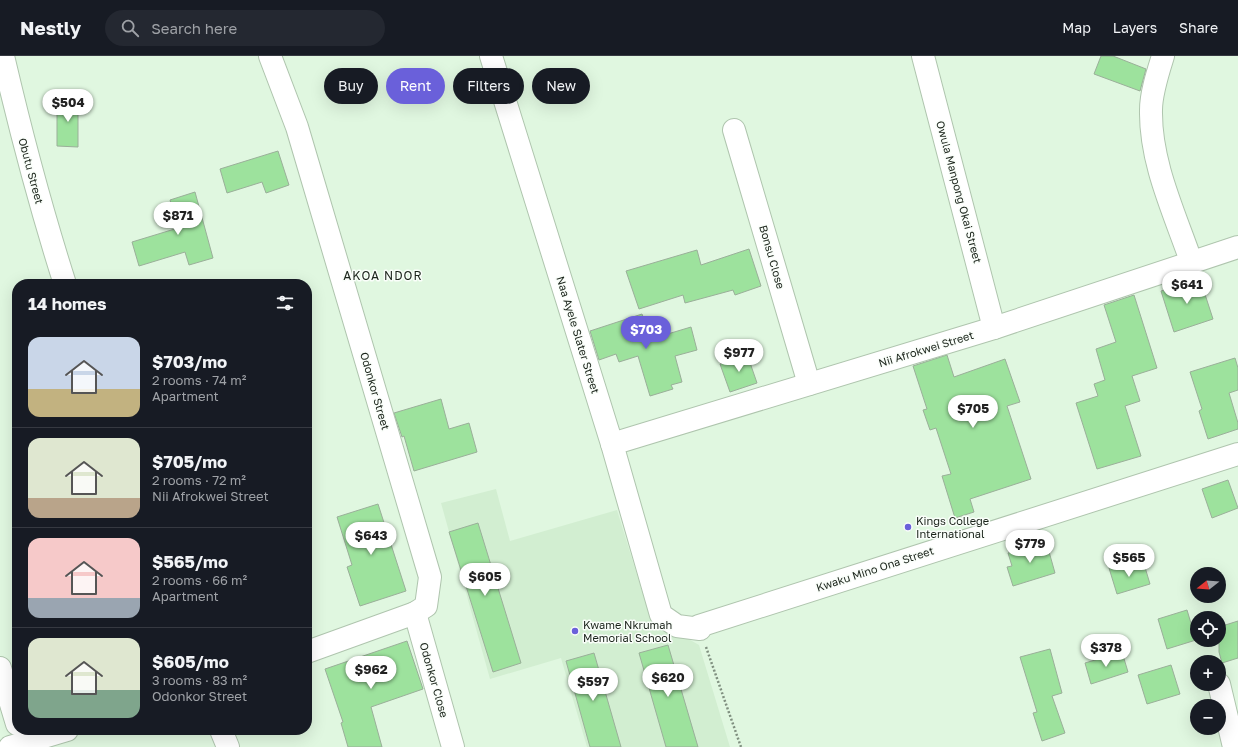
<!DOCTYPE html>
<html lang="en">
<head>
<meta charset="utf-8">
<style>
  :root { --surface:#171b24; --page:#242831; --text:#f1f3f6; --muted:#9ea1a6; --line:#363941; --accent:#6a60da }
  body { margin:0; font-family:"Golos Text",sans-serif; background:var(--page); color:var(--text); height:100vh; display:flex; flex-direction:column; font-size:15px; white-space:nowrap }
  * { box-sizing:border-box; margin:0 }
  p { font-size:13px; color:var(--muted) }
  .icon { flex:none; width:22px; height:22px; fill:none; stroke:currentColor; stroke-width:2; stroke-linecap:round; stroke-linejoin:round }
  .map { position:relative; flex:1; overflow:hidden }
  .panel { position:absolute; left:12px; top:223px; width:300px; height:456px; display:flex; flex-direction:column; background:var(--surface); border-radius:16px; box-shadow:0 4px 16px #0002 }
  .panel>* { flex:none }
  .banner { position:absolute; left:324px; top:12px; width:380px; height:36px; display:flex; gap:8px }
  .needle { width:26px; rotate:253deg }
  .buttons { position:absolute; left:1190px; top:511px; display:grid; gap:8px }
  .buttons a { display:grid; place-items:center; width:36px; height:36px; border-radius:50%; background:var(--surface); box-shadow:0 4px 16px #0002; font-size:20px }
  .price { position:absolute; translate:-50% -34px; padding:0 9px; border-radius:14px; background:#fff; color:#222; font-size:13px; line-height:26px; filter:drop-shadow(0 1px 2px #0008) }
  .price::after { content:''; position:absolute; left:50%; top:24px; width:12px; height:9px; margin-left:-6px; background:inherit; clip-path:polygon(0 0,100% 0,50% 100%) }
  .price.on { background:var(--accent); color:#fff }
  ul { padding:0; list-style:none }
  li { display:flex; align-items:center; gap:12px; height:100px; padding:0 16px }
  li+li { border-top:1px solid var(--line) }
  li span { display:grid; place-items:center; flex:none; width:112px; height:80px; border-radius:12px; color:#555 }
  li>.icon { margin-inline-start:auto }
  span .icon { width:48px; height:48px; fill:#fffc; stroke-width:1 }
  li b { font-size:17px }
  h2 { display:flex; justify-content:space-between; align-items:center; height:48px; padding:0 16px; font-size:17px }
  .tag { padding:0 14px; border-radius:18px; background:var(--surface); box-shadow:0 4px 16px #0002; font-size:14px; line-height:36px }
  .tag.on { background:var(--accent); color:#fff }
  header { display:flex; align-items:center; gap:24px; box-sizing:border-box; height:56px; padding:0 20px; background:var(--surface); border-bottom:1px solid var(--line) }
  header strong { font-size:19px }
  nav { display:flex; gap:22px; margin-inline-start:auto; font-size:14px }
  .search { width:280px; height:36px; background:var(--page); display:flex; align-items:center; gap:10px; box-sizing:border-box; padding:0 14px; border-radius:22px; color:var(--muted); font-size:15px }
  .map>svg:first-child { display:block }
</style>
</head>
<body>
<header>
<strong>Nestly</strong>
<div class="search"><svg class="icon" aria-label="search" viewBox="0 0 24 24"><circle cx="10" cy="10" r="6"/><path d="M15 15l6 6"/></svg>Search here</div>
<nav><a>Map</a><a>Layers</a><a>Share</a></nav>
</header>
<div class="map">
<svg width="1238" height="691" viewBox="0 0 1238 691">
  <rect width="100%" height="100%" fill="#e0f7e0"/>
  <path fill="#d2eed1" d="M496,433L510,485L617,454L650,561L699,589L730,691H587L561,602L490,623L441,447Z"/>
  <g fill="#9de29d" stroke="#9aaf99">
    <path d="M1101,0H1113L1146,13L1140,35L1094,18Z"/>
    <path d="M57,43H78V91L57,90Z"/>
    <path d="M278,95L289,129L266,137L262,126L227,137L220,113Z"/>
    <path d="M195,136L213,202L189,209L185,196L139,210L132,186L178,172L170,144Z"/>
    <path d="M749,193L761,230L735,239L733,234L685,247L683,239L639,253L626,215L697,194L701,209Z"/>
    <path d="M1200,223L1213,263L1174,276L1161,235Z"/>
    <path d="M1134,239L1157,312L1132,320L1140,345L1125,350L1141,400L1097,413L1076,347L1098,340L1094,328L1105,324L1096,293L1116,286L1104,249Z"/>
    <path d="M642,258L651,283L691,271L697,294L675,300L682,326L671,329L673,333L650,340L638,300L619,306L616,298L599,304L590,275Z"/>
    <path d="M747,298L757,327L730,336L720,308Z"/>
    <path d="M947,299L954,321L1005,303L1020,346L1007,350L1031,423L970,443L974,456L955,462L942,420L951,418L936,372L930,374L923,354L927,353L913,310Z"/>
    <path d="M1235,302L1238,312V334L1229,337L1238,367V373L1208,383L1199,355L1202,353L1190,316Z"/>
    <path d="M441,343L449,373L469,367L477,396L414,415L404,380L402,381L394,357Z"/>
    <path d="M1228,424L1238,452L1212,462L1202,433Z"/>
    <path d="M378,448L406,535L360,550L347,511L352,509L337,461Z"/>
    <path d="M478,467L521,607L493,616L449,476Z"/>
    <path d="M1046,485L1055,517L1013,530L1007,511L1012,510L1008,497Z"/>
    <path d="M1125,507L1126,513L1144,508L1150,528L1117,538L1109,512Z"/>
    <path d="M1187,554L1196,584L1167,593L1158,563Z"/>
    <path d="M1238,565V602L1222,607L1219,596V571Z"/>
    <path d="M407,585L423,633L371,651L382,691H348L341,667L343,666L325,613Z"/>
    <path d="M668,589L698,691H666L639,597Z"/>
    <path d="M1050,593L1062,637L1052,640L1065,677L1042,685L1033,657L1037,656L1020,601Z"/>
    <path d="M1122,596L1128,616L1091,628L1085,607Z"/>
    <path d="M594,597L621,691H590L566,605Z"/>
    <path d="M1171,609L1180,638L1147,648L1138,619Z"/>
  </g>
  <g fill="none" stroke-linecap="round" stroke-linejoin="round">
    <defs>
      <g id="minor">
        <path d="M3,0C21,77 41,153 65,228"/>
        <path d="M270,0L297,71L430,521L426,550L415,557L307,596"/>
        <path d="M491,0L612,388L661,559L677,570L700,573L699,570L1238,398"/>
        <path d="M923,0L994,272"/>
        <path d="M1163,0C1158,16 1151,37 1151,54C1150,106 1174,156 1191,205"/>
        <path d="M734,74L809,328"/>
        <path d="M612,388L994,272L1238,191"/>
        <path d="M415,557L453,691"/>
        <path d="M0,612L17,668"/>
        <path d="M1219,628L1234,691"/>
        <path d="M221,674L228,691"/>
        <path d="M10,691L67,674"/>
      </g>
    </defs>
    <use href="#minor" stroke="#afc5ae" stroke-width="24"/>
    <path stroke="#809080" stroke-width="2.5" stroke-dasharray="2 2" stroke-linecap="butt" d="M706,591L741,691"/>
    <use href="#minor" stroke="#fff" stroke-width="22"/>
  </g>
  <g fill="#6a60da" stroke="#fafefa" stroke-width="1.5">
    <circle cx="908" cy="471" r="4"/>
    <circle cx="575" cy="575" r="4"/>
  </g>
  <g text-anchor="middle" stroke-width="3" stroke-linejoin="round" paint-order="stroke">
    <g font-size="11" fill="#1c251c" stroke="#fafefa">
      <text transform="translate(31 115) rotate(75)" y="4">Obutu Street</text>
      <text transform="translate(959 136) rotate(75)" y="4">Owula Manpong Okai Street</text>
      <text transform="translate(772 201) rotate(74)" y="4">Bonsu Close</text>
      <text transform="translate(578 279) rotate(73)" y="4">Naa Ayele Slater Street</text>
      <text transform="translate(926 293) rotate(-17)" y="4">Nii Afrokwei Street</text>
      <text transform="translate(375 335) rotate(74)" y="4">Odonkor Street</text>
      <text transform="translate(875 513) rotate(-18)" y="4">Kwaku Mino Ona Street</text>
      <text transform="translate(434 624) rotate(74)" y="4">Odonkor Close</text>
    </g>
    <g font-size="11" fill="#1c251c" stroke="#fafefa" text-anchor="start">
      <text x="916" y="469">Kings College<tspan x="916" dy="13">International</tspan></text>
      <text x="583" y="573">Kwame Nkrumah<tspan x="583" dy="13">Memorial School</tspan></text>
    </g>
    <g font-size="12" letter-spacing="1" fill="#1c251c" stroke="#fafefa">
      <text x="383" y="224">AKOA NDOR</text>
    </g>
  </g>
</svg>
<div class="buttons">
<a><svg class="needle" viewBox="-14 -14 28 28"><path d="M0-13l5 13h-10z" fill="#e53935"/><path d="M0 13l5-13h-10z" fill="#9ea1a6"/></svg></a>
<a><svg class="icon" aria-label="locate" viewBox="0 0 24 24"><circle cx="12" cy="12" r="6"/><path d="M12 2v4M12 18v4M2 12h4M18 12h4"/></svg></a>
<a>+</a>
<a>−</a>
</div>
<b class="price" style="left:68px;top:67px">$504</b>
<b class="price" style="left:178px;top:180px">$871</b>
<b class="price" style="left:1187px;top:249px">$641</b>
<b class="price on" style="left:646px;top:294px">$703</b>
<b class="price" style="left:739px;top:317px">$977</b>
<b class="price" style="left:973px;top:373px">$705</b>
<b class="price" style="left:371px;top:500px">$643</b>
<b class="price" style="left:1030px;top:508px">$779</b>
<b class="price" style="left:1129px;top:522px">$565</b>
<b class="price" style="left:485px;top:541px">$605</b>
<b class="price" style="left:1106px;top:612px">$378</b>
<b class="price" style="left:371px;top:634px">$962</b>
<b class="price" style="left:668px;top:642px">$620</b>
<b class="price" style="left:593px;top:646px">$597</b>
<div class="banner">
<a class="tag">Buy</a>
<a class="tag on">Rent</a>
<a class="tag">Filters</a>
<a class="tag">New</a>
</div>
<section class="panel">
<h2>14 homes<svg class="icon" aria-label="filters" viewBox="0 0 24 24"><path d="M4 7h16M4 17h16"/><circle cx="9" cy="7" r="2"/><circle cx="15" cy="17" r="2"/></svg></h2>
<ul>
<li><span style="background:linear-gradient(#c9d6e8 65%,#c2b280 0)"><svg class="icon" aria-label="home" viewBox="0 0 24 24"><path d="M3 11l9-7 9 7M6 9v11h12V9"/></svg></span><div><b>$703/mo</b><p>2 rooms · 74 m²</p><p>Apartment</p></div></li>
<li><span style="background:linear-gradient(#dfe7d0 75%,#b9a48a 0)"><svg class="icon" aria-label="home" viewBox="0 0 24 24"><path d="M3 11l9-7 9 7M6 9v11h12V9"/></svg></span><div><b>$705/mo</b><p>2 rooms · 72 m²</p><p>Nii Afrokwei Street</p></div></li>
<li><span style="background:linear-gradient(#f6c9c9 75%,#9aa5b1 0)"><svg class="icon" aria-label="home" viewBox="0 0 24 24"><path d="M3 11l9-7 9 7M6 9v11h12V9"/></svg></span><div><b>$565/mo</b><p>2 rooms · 66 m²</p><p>Apartment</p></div></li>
<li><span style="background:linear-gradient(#dfe7d0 65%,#7fa58c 0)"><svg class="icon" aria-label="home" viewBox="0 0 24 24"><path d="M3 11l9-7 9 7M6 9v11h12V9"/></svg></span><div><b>$605/mo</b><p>3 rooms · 83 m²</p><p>Odonkor Street</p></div></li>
</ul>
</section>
</div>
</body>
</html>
